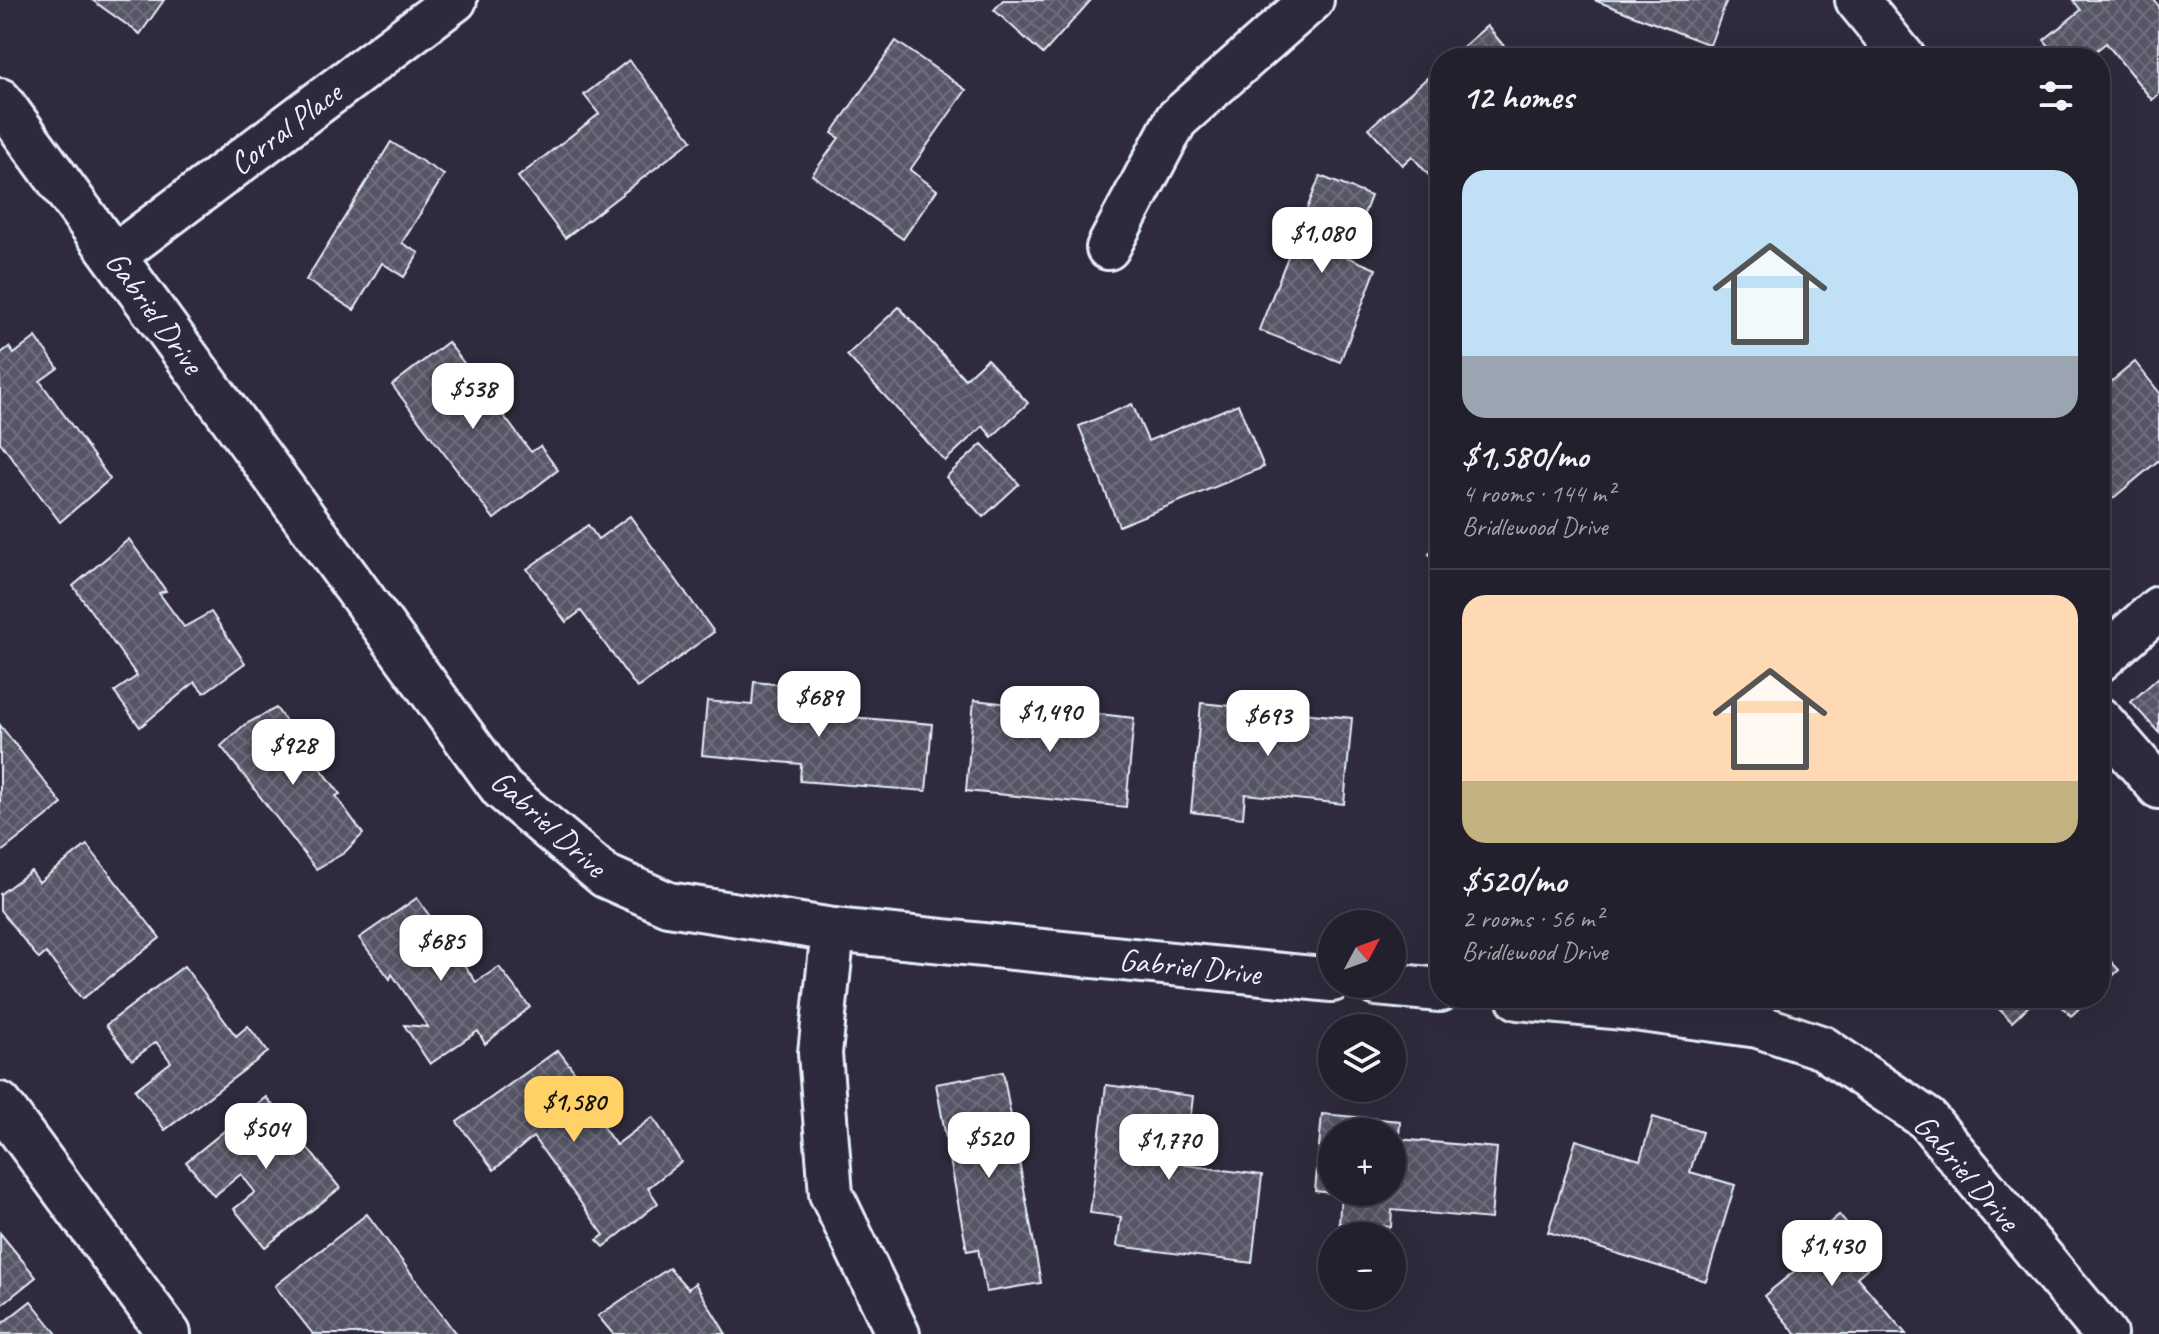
<!DOCTYPE html>
<html lang="en">
<head>
<meta charset="utf-8">
<style>
  :root { --surface:#23202e; --page:#2b2836; --text:#f1f3f6; --muted:#a3a3aa; --line:#403e4a; --accent:#ffd166 }
  body { margin:0; font-family:Caveat,sans-serif; background:var(--page); color:var(--text); height:100vh; display:flex; flex-direction:column; font-size:30px; white-space:nowrap }
  * { box-sizing:border-box; margin:0 }
  p { font-size:26px; color:var(--muted) }
  .icon { flex:none; width:44px; height:44px; fill:none; stroke:currentColor; stroke-width:2; stroke-linecap:round; stroke-linejoin:round }
  .map { position:relative; flex:1; overflow:hidden }
  .panel { position:absolute; left:1430px; top:48px; width:680px; height:960px; display:flex; flex-direction:column; background:var(--surface); border-radius:32px; box-shadow:0 8px 32px #0002,0 0 0 2px var(--line) }
  .panel>* { flex:none }
  .needle { width:52px; rotate:49deg }
  .tools { position:absolute; left:1318px; top:910px; display:grid; gap:16px }
  .tools a { display:grid; place-items:center; width:88px; height:88px; border-radius:50%; background:var(--surface); box-shadow:0 8px 32px #0002,0 0 0 2px var(--line); font-size:40px }
  .price { position:absolute; translate:-50% -68px; padding:0 18px; border-radius:16px; background:#fff; color:#222; font-size:26px; line-height:52px; filter:drop-shadow(0 2px 4px #0008) }
  .price::after { content:''; position:absolute; left:50%; top:48px; width:24px; height:18px; margin-left:-12px; background:inherit; clip-path:polygon(0 0,100% 0,50% 100%) }
  .price.selected { background:var(--accent); color:#111 }
  ul { padding:0; list-style:none }
  li { display:grid; align-content:center; gap:16px; height:424px; padding:0 32px }
  li+li { border-top:2px solid var(--line) }
  li span { display:grid; place-items:center; height:248px; border-radius:24px; color:#555 }
  li>.icon { margin-inline-start:auto }
  span .icon { width:144px; height:144px; fill:#fffc; stroke-width:1 }
  li b { font-size:34px }
  h2 { display:flex; justify-content:space-between; align-items:center; height:96px; padding:0 32px; font-size:34px }
  .map>svg:first-child { display:block }
</style>
</head>
<body>
<div class="map">
<svg width="2159" height="1334" viewBox="0 0 2159 1334">
  <defs>
    <pattern id="building-cross-hatch" width="8" height="8" patternUnits="userSpaceOnUse" patternTransform="scale(2)"><rect width="8" height="8" fill="#575565"/><path d="M0 0l8 8M0 8l8-8" fill="none" stroke="#6f6e7c"/></pattern>
  </defs>
  <rect width="100%" height="100%" fill="#2f2a3d"/>
  <filter id="ink" filterUnits="userSpaceOnUse"><feTurbulence type="fractalNoise" baseFrequency=".0125" numOctaves="2"/><feDisplacementMap in="SourceGraphic" scale="16" xChannelSelector="R" yChannelSelector="G"/><feConvolveMatrix kernelMatrix="1 2 1 2 8 2 1 2 1" color-interpolation-filters="sRGB"/></filter>
  <g filter="url(#ink)">
    <g fill="url(#building-cross-hatch)" stroke="#e8f1f8" stroke-width="2" fill-rule="evenodd">
      <path d="M92,0H164L140,34Z"/>
      <path d="M1003,0H1091L1043,54L994,10Z"/>
      <path d="M1594,0H1727L1710,45Z"/>
      <path d="M2073,0H2154L2159,6V94L2152,100L2106,43L2087,58H2059L2044,40L2081,10Z"/>
      <path d="M1487,26L1514,58H1450Z"/>
      <path d="M896,41L966,90L910,170L937,190L903,239L812,175L839,138L832,133Z"/>
      <path d="M629,60L692,140L565,238L518,177L599,114L584,95Z"/>
      <path d="M1440,67V188L1412,156L1402,165L1369,128Z"/>
      <path d="M391,142L444,175L402,243L419,253L404,277L382,263L354,310L306,280Z"/>
      <path d="M1320,176L1371,196L1347,257L1376,269L1340,362L1259,330Z"/>
      <path d="M899,307L965,379L987,359L1028,403L992,437L983,426L945,461L847,355Z"/>
      <path d="M36,337L58,368L40,381L110,479L60,522L0,442V354L9,347L14,354Z"/>
      <path d="M448,342L531,452L540,446L558,470L494,519L392,385Z"/>
      <path d="M2135,362L2159,392V460L2100,509V391Z"/>
      <path d="M1132,404L1148,441L1238,404L1264,467L1119,526L1079,426Z"/>
      <path d="M982,444L1019,484L983,517L946,477Z"/>
      <path d="M630,516L714,632L637,688L581,611L566,622L527,569L588,525L598,539Z"/>
      <path d="M129,539L166,591L159,593L184,627L211,612L245,663L204,693L195,682L140,727L114,692L137,676L73,586Z"/>
      <path d="M1440,539V563L1429,554Z"/>
      <path d="M2159,677V733L2131,702Z"/>
      <path d="M754,682L829,689L827,715L932,724L926,791L800,781L801,764L702,755L707,701L752,705Z"/>
      <path d="M974,700L1134,718L1126,807L966,791Z"/>
      <path d="M1201,703L1352,718L1344,804L1245,794L1243,818L1191,812Z"/>
      <path d="M276,708L340,794L336,796L363,834L344,853L316,869L221,746L244,725Z"/>
      <path d="M0,725L62,804L0,853Z"/>
      <path d="M87,845L160,938L82,999L46,953L39,959L0,910V894L31,871L39,882Z"/>
      <path d="M417,898L476,982L499,967L530,1007L485,1044L478,1031L430,1064L404,1025L428,1027L392,974L390,979L359,938Z"/>
      <path d="M2100,950L2119,970L2100,988Z"/>
      <path d="M184,966L236,1036L248,1026L268,1052L165,1130L135,1090L171,1062L156,1042L132,1060L106,1025Z"/>
      <path d="M1988,998H2037L2012,1022Z"/>
      <path d="M2054,998H2090L2071,1016Z"/>
      <path d="M558,1050L599,1104L590,1109L616,1145L653,1117L681,1162L648,1188L658,1203L604,1247L597,1240L604,1235L533,1137L494,1170L457,1122Z"/>
      <path d="M1003,1072L1041,1283L986,1292L978,1249L967,1251L936,1084Z"/>
      <path d="M1106,1085L1193,1096L1185,1165L1262,1175L1252,1263L1117,1246L1121,1217L1090,1213Z"/>
      <path d="M266,1097L340,1188L265,1247L234,1209L255,1192L241,1174L214,1196L186,1162Z"/>
      <path d="M1322,1114L1400,1121L1399,1139L1497,1148L1491,1219L1392,1210L1391,1227L1339,1223L1341,1194L1315,1191ZM1332,1132H1392V1192H1332Z"/>
      <path d="M1653,1117L1702,1132L1690,1172L1735,1185L1706,1281L1548,1232L1576,1140L1640,1160Z"/>
      <path d="M367,1214L456,1334H313L275,1286Z"/>
      <path d="M1839,1215L1877,1260L1857,1277L1906,1334H1796L1764,1296L1808,1260L1798,1249Z"/>
      <path d="M0,1233L36,1277L0,1306Z"/>
      <path d="M669,1268L688,1289L695,1283L726,1334H613L598,1316Z"/>
      <path d="M31,1301L57,1334H0V1325Z"/>
    </g>
    <g fill="none" stroke-linecap="round" stroke-linejoin="round">
      <defs>
        <g id="minor">
          <path d="M1857,0L1904,58"/>
          <path d="M0,100L502,789L605,876L668,904L833,930L1332,980"/>
          <path d="M1108,248L1176,120L1312,0"/>
          <path d="M114,256L455,0"/>
          <path d="M2100,660L2159,608"/>
          <path d="M2100,719L2159,787"/>
          <path d="M833,930L820,1053L831,1194L898,1334"/>
          <path d="M1377,984L1440,990"/>
          <path d="M1518,998L1634,1009L1758,1026L1823,1048L1927,1119L2105,1334"/>
          <path d="M0,1104L169,1334"/>
        </g>
      </defs>
      <use href="#minor" stroke="#e8f1f8" stroke-width="48"/>
      <use href="#minor" stroke="#2f2a3d" stroke-width="42"/>
    </g>
  </g>
  <g text-anchor="middle" stroke-width="7" stroke-linejoin="round" paint-order="stroke">
    <g font-size="32" fill="#e8f1f8" stroke="#2f2a3d">
      <text transform="translate(285 128) rotate(-37)" y="11">Corral Place</text>
      <text transform="translate(155 312) rotate(54)" y="11">Gabriel Drive</text>
      <text transform="translate(549 823) rotate(42)" y="11">Gabriel Drive</text>
      <text transform="translate(1190 966) rotate(6)" y="11">Gabriel Drive</text>
      <text transform="translate(1967 1172) rotate(49)" y="11">Gabriel Drive</text>
    </g>
  </g>
</svg>
<div class="tools">
<a><svg class="needle" viewBox="-14 -14 28 28"><path d="M0-13l5 13h-10z" fill="#e53935"/><path d="M0 13l5-13h-10z" fill="#a3a3aa"/></svg></a>
<a><svg class="icon" aria-label="layers" viewBox="0 0 24 24"><path d="M12 4l9 5-9 5-9-5zM3 14l9 5 9-5"/></svg></a>
<a>+</a>
<a>−</a>
</div>
<b class="price" style="left:1322px;top:275px">$1,080</b>
<b class="price" style="left:473px;top:431px">$538</b>
<b class="price" style="left:819px;top:739px">$689</b>
<b class="price" style="left:1050px;top:754px">$1,490</b>
<b class="price" style="left:1268px;top:758px">$693</b>
<b class="price" style="left:293px;top:787px">$928</b>
<b class="price" style="left:441px;top:983px">$685</b>
<b class="price selected" style="left:574px;top:1144px">$1,580</b>
<b class="price" style="left:266px;top:1171px">$504</b>
<b class="price" style="left:989px;top:1180px">$520</b>
<b class="price" style="left:1169px;top:1182px">$1,770</b>
<b class="price" style="left:1832px;top:1288px">$1,430</b>
<section class="panel">
<h2>12 homes<svg class="icon" aria-label="filters" viewBox="0 0 24 24"><path d="M4 7h16M4 17h16"/><circle cx="9" cy="7" r="2"/><circle cx="15" cy="17" r="2"/></svg></h2>
<ul>
<li><span style="background:linear-gradient(#bfe0f5 75%,#9aa5b1 0)"><svg class="icon" aria-label="home" viewBox="0 0 24 24"><path d="M3 11l9-7 9 7M6 9v11h12V9"/></svg></span><div><b>$1,580/mo</b><p>4 rooms · 144 m²</p><p>Bridlewood Drive</p></div></li>
<li><span style="background:linear-gradient(#ffd9b3 75%,#c2b280 0)"><svg class="icon" aria-label="home" viewBox="0 0 24 24"><path d="M3 11l9-7 9 7M6 9v11h12V9"/></svg></span><div><b>$520/mo</b><p>2 rooms · 56 m²</p><p>Bridlewood Drive</p></div></li>
</ul>
</section>
</div>
</body>
</html>
